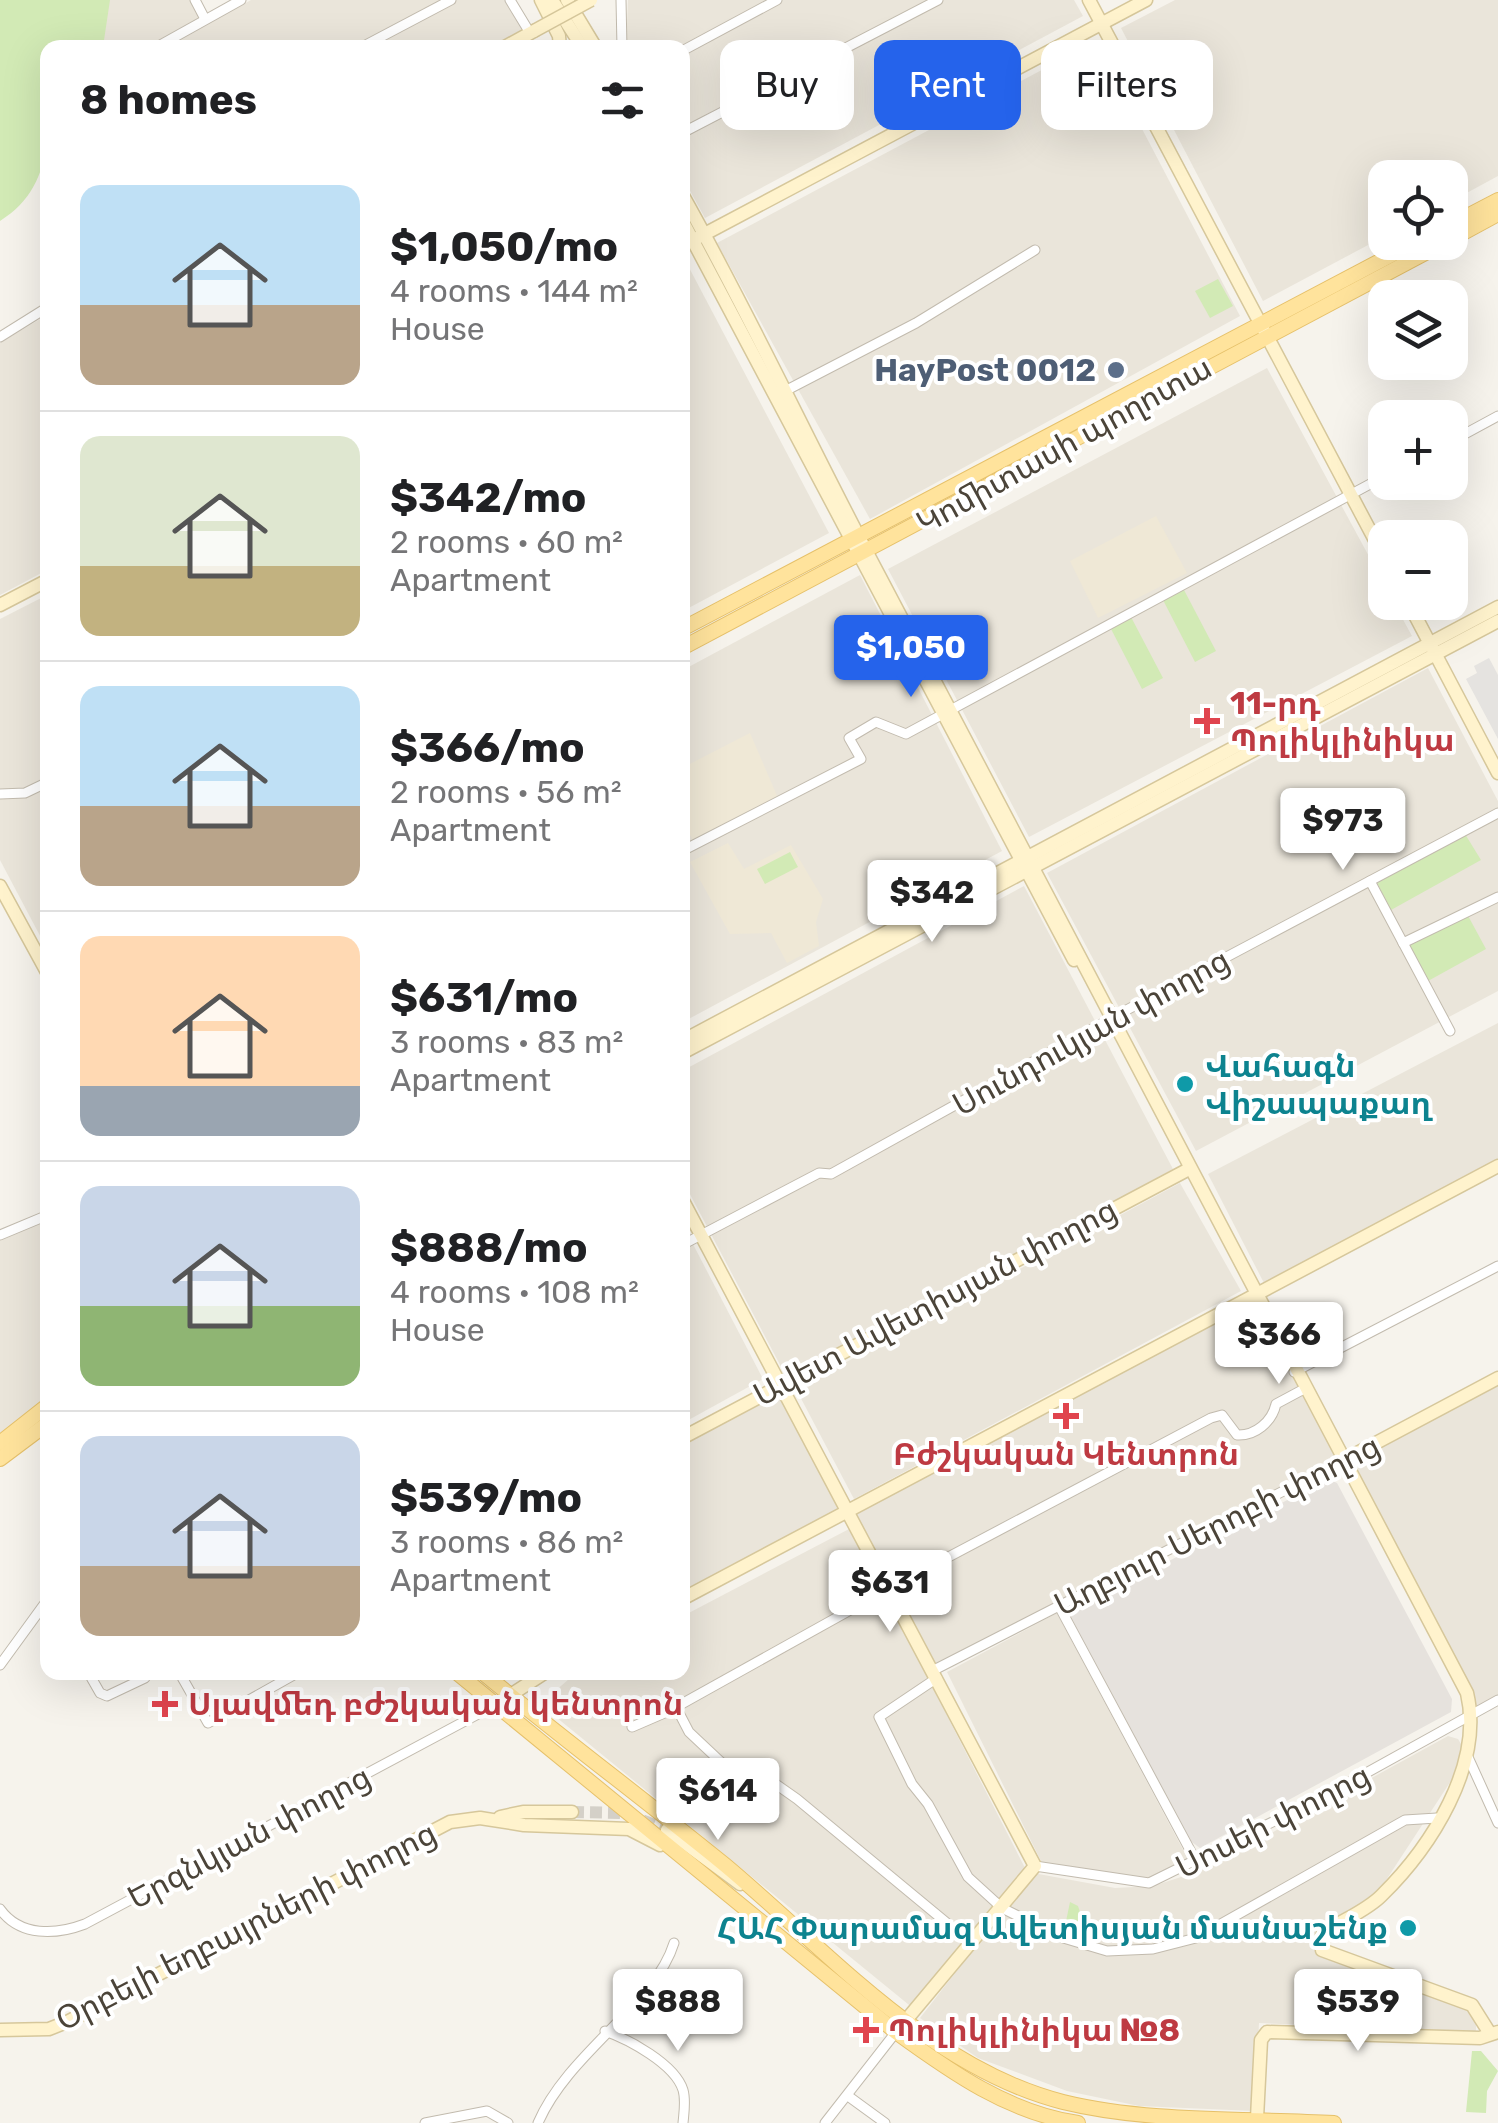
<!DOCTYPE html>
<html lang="en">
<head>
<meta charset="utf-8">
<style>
  :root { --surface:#fff; --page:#f6f6f6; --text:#202124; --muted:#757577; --line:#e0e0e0; --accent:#2563eb }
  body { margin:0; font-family:Rubik,"Noto Sans Armenian",sans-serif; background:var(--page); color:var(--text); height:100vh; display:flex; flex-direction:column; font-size:38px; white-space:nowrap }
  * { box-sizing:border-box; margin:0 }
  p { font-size:32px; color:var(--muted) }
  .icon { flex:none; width:55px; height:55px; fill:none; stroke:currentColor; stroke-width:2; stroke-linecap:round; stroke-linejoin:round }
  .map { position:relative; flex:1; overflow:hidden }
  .drawer { position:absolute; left:40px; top:40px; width:650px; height:1640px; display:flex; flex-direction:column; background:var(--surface); border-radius:20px; box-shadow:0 10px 40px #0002 }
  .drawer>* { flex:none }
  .banner { position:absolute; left:720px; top:40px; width:628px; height:90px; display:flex; gap:20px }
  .tools { position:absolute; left:1368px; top:160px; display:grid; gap:20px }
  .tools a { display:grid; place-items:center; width:100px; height:100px; border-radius:20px; background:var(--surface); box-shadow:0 10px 40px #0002; font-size:50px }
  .price { position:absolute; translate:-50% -85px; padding:0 22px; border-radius:10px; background:#fff; color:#222; font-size:32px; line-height:65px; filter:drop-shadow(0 2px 5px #0008) }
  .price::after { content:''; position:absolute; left:50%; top:60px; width:30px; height:22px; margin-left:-15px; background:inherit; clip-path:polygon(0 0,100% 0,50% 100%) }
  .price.selected { background:var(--accent); color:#fff }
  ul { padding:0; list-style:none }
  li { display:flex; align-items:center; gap:30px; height:250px; padding:0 40px }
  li+li { border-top:2px solid var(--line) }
  li span { display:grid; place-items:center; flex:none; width:280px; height:200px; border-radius:20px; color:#555 }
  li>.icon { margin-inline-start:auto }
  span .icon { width:120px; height:120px; fill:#fffc; stroke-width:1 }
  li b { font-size:42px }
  h2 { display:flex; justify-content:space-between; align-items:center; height:120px; padding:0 40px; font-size:42px }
  .tag { padding:0 35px; border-radius:20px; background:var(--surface); box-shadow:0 10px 40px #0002; font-size:35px; line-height:90px }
  .tag.selected { background:var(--accent); color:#fff }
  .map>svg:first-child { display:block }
</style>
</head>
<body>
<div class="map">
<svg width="1498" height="2123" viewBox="0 0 1498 2123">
  <rect width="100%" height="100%" fill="#f6f3ec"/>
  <g fill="#eae5da">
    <path d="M108,0H190L200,18L146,47L101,48Z"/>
    <path d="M251,0H446L355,47L164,48Z"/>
    <path d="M455,0H509L525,29L491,47L364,48Z"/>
    <path d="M628,0H1074L1083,16L705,218L683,178L682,48L626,47Z"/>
    <path d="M1175,0H1498V176L1450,202V178H1385V236L1263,301L1121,28Z"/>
    <path d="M1096,41L1240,316L870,519L717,243Z"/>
    <path d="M685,260L829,533L683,611L682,262Z"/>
    <path d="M47,315V570L0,595V343Z"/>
    <path d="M1267,368L1385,586V602L1394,603L1412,636L1029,837L888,569Z"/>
    <path d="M860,575L1002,851L683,1022V670Z"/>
    <path d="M47,595V949L0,860V619Z"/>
    <path d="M1428,668L1498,801V991L1196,1151L1047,873Z"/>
    <path d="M1024,886L1173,1169L787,1378L683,1181L682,1071Z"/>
    <path d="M1498,1023V1161L1265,1285L1208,1174Z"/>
    <path d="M1180,1183L1241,1291L854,1499L796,1389Z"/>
    <path d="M47,1215V1405L0,1443V1235Z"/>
    <path d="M682,1223L763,1379L683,1423H682Z"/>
    <path d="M1253,1293L1342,1460L1498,1378V1700L1472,1716L1467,1693L1342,1461L934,1670L847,1511L683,1599V1438L780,1384L848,1511Z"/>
    <path d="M851,1528L1025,1868L914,2009L540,1704L576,1673L682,1672L683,1616Z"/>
    <path d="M1057,1613L1189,1861L1149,1878L1119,1877L1042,1863L947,1672Z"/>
    <path d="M1448,1736L1458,1739L1464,1749L1460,1767L1379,1891L1319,1934L1323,1956L1476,2012V2033L1259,2023L1254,2111L1139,2106L1067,2091L978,2058L920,2018L1033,1873L1115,1888L1153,1886L1206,1869Z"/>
  </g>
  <path fill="#e6e2dd" d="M1328,1479L1337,1483L1452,1699L1451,1712L1200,1848L1189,1840L1068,1613Z"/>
  <g fill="#efe8d6">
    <path d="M1156,516L1187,573L1098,618L1070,561Z"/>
    <path d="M750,733L778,798L694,842L683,822L682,768Z"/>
    <path d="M728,843L744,869L791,845L823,899L816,922L819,946L787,963L771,933L730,934L690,862Z"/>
  </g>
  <g fill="#d2eab5">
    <path d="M0,0H110L103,47L48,48C48,109 62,183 0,221Z"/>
    <path d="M1218,279L1233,306L1210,318L1195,291Z"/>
    <path d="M1184,590L1216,651L1195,662L1163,600Z"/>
    <path d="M1131,617L1163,678L1142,689L1110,627Z"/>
    <path d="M1465,834L1481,860L1391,910L1377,883Z"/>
    <path d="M790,852L798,867L765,884L757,869Z"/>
    <path d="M1466,912L1486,949L1428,981L1407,944Z"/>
    <path d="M1070,1902L1078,1906L1082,1918L1100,1925L1098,1941L1064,1931Z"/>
    <path d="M1472,2051H1481L1498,2071L1487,2091L1486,2113L1466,2112Z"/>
  </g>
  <path fill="#e5e3e0" d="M1489,658L1498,675V739L1466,679L1477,673L1474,666Z"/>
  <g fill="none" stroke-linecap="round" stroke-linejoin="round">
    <path stroke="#d4d0c8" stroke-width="12" stroke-dasharray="12 6" stroke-linecap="butt" d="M572,1812L624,1813L667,1830"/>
    <defs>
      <g id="street">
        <path d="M195,0L205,19"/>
        <path d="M510,0L530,33"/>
        <path d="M621,0L622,48"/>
        <path d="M155,48L241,0"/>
        <path d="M360,48L451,0"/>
        <path d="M682,51L777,0"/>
        <path d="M682,133L938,0"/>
        <path d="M0,337L48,307"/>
        <path d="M785,391L916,323L1035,250"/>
        <path d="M1450,442L1498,416"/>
        <path d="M0,794L25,793L48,782"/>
        <path d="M682,851L861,759L849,738L876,722L906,734L1385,476"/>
        <path d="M1370,881L1450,1031"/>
        <path d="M1403,943L1498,897"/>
        <path d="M0,1235L48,1215"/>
        <path d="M682,1245L819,1173L831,1174L1119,1014L1498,813"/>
        <path d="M1294,1372L1498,1266"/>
        <path d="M1059,1606L1197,1863"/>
        <path d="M0,1665L48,1599"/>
        <path d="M934,1670L1342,1461"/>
        <path d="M88,1672L100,1693L107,1696L145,1678"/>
        <path d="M179,1672L208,1723L299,1672"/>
        <path d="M151,1674L156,1672"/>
        <path d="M937,1678L879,1717L912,1784L928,1804L968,1877L1002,1908L1060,1937L1107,1951L1153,1949L1196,1938L1405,1820L1437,1818"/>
        <path d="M676,1707L689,1732L723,1764L735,1773L770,1780L797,1799L971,1943"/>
        <path d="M632,1727L669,1711L888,1589L1211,1418L1222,1415L1237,1435C1255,1436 1272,1422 1276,1404L1304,1389"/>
        <path d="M1468,1757L1498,1823"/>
        <path d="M1035,1866L1149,1883L1321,1798L1498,1700"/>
        <path d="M0,1909C20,1937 56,1935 85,1924L495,1705"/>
        <path d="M605,2031C628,2039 675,2064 683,2090C686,2100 684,2112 683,2123"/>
        <path d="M848,2096L885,2123"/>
        <path d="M425,2123L487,2111L508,2123"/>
        <path d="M538,2123C568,2053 655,2005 674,1943"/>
        <path d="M825,2123L896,2032"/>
      </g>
      <g id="secondary">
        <path d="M541,0L559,36L560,48"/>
        <path d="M552,0L583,48"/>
        <path d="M567,0L596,48"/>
        <path d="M1089,0L1385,559"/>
        <path d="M503,48L534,31"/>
        <path d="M682,194C753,320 813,452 881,579C1078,950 1270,1323 1467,1693C1484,1765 1431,1847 1381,1896C1367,1910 1345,1919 1328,1930L1322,1936V1950L1472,2005L1489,2032"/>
        <path d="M682,220L1074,960"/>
        <path d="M682,246L1146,0"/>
        <path d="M1408,602L1498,773"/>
        <path d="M0,605L48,580"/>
        <path d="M0,886L48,974"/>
        <path d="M682,1041L1498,607"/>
        <path d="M682,1053L1498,621"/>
        <path d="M682,1199L1035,1866L907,2019"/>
        <path d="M682,1438L1189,1169"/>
        <path d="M1342,1461L1498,1378"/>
        <path d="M682,1599L1498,1166"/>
        <path d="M495,1705L546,1672"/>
        <path d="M500,1817L523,1812H572"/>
        <path d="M667,1830L740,1884"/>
        <path d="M0,2030L49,2029L69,2021L450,1822L480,1818L524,1825L629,1829L660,1845"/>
        <path d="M1257,2118L1261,2040L1267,2032L1480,2038L1498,2032"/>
      </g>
      <g id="primary">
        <path d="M1450,225L1498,200"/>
        <path d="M1450,240L1498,214"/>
        <path d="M682,629L1416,242"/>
        <path d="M682,648L1446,242"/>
        <path d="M0,1443L48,1405"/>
        <path d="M0,1459L48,1423"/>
        <path d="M456,1672L896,2032C951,2072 1009,2113 1078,2123"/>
        <path d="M482,1672C562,1738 645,1800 725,1865C827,1950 929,2068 1063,2102C1149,2123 1245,2118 1334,2123"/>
      </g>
    </defs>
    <use href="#street" stroke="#c2bbae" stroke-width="11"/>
    <use href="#secondary" stroke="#d6c79b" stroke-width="15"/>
    <use href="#primary" stroke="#e6c16a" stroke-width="16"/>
    <use href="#street" stroke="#fff" stroke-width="9"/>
    <use href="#secondary" stroke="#fff3cd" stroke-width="12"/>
    <use href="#primary" stroke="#ffe39c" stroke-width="14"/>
    <defs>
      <path id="secondary-bridge" d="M534,31L591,0"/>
    </defs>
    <use href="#secondary-bridge" stroke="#d6c79b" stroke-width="15" stroke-linecap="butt"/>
    <use href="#secondary-bridge" stroke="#fff3cd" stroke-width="12"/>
  </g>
  <circle fill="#5c6f8a" stroke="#fff" stroke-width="4" cx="1116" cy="370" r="10"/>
  <g fill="#e0444e" stroke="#fff" stroke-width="4">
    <path d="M1202 706h10v10h10v10h-10v10h-10v-10h-10v-10h10z"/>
    <path d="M1061 1401h10v10h10v10h-10v10h-10v-10h-10v-10h10z"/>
    <path d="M160 1689h10v10h10v10h-10v10h-10v-10h-10v-10h10z"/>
    <path d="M861 2015h10v10h10v10h-10v10h-10v-10h-10v-10h10z"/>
  </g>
  <g fill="#0f9aa8" stroke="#fff" stroke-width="4">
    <circle cx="1185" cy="1084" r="10"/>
    <circle cx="1408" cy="1928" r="10"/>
  </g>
  <g text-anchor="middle" stroke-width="8" stroke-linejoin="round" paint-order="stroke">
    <g font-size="32" font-weight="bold" fill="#4e5e75" stroke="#fff" text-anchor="end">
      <text x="1096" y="381">HayPost 0012</text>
    </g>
    <g font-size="32" fill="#4b4439" stroke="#fff">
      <text transform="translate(1064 445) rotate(-29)" y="11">Կոմիտասի պողոտա</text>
      <text transform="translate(1091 1032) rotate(-29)" y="11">Սունդուկյան փողոց</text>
      <text transform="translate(935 1302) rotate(-28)" y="11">Ավետ Ավետիսյան փողոց</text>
      <text transform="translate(1217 1525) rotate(-27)" y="11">Աղբյուր Սերոբի փողոց</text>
      <text transform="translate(1273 1821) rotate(-27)" y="11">Սոսեի փողոց</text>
      <text transform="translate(249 1837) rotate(-28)" y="11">Երզնկյան փողոց</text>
      <text transform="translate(246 1926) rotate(-27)" y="11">Օրբելի եղբայրների փողոց</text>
    </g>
    <g font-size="32" font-weight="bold" fill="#be3a42" stroke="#fff" text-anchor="start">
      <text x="1230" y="714">11-րդ<tspan x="1230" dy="37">Պոլիկլինիկա</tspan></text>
      <text x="1066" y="1465" text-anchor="middle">Բժշկական Կենտրոն</text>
      <text x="188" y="1715">Սլավմեդ բժշկական կենտրոն</text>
      <text x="888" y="2041">Պոլիկլինիկա №8</text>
    </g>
    <g font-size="32" font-weight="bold" fill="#0d838f" stroke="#fff" text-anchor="start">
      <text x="1205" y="1077">Վահագն<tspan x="1205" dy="37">Վիշապաքաղ</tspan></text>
      <text x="1388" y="1939" text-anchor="end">ՀԱՀ Փարամազ Ավետիսյան մասնաշենք</text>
    </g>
  </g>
</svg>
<div class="tools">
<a><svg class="icon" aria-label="locate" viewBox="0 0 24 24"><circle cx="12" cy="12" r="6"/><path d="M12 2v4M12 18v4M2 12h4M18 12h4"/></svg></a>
<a><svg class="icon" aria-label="layers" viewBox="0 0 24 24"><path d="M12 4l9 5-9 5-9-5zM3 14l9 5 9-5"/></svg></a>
<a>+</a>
<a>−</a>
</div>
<b class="price selected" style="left:911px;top:700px">$1,050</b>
<b class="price" style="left:1343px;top:873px">$973</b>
<b class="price" style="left:932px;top:945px">$342</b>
<b class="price" style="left:1279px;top:1387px">$366</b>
<b class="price" style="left:890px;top:1635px">$631</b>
<b class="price" style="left:718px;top:1843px">$614</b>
<b class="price" style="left:678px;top:2054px">$888</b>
<b class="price" style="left:1358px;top:2054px">$539</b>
<div class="banner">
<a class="tag">Buy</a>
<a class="tag selected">Rent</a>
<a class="tag">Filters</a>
</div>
<section class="drawer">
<h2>8 homes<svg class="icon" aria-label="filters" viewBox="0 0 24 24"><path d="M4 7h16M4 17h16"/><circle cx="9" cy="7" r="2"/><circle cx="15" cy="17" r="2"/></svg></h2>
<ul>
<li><span style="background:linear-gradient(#bfe0f5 60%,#b9a48a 0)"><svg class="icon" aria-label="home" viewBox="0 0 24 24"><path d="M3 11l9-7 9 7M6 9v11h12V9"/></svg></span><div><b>$1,050/mo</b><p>4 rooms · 144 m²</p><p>House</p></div></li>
<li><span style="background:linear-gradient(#dfe7d0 65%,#c2b280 0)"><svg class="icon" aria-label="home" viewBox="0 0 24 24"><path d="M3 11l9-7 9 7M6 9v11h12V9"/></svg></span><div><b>$342/mo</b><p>2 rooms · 60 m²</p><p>Apartment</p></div></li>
<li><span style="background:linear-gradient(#bfe0f5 60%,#b9a48a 0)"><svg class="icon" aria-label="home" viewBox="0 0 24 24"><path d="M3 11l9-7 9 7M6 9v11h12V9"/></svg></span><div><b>$366/mo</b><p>2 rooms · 56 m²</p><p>Apartment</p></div></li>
<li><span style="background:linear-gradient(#ffd9b3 75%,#9aa5b1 0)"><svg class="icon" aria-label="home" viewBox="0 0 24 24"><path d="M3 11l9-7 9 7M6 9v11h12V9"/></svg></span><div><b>$631/mo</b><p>3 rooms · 83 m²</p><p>Apartment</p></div></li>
<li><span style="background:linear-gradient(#c9d6e8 60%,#8fb573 0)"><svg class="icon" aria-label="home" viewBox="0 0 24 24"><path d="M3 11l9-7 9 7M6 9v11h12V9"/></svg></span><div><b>$888/mo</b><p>4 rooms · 108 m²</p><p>House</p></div></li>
<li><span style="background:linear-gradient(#c9d6e8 65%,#b9a48a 0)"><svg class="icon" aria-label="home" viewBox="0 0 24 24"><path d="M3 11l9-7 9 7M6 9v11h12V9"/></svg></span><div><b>$539/mo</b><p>3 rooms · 86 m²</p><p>Apartment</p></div></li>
</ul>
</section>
</div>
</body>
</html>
